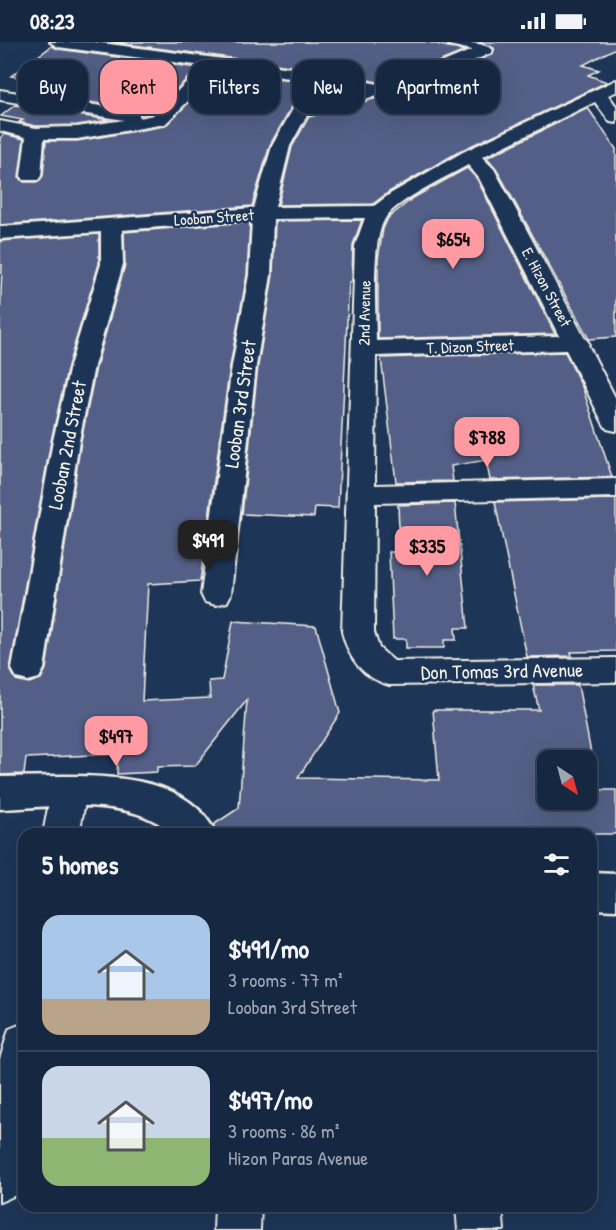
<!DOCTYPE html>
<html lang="en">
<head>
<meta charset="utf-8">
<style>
  :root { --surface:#162841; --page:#1f3048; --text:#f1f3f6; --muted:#9ea6b1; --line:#35445a; --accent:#ff9aa2 }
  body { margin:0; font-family:"Patrick Hand",sans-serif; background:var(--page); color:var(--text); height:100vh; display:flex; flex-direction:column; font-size:22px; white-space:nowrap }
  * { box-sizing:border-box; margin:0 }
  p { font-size:20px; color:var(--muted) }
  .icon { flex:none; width:33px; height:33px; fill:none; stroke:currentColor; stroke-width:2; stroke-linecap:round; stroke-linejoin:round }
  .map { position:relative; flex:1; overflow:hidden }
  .side { position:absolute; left:18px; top:786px; width:579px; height:384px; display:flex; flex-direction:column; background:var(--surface); border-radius:18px; box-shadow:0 6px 24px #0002,0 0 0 2px var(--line) }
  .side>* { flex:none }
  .banner { position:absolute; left:18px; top:18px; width:580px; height:54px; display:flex; gap:12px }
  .needle { width:39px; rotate:144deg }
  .tools { position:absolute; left:537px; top:708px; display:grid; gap:12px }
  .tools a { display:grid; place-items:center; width:60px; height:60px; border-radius:12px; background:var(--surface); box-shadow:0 6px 24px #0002,0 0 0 2px var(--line); font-size:30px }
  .price { position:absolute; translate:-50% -51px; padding:0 14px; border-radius:12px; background:var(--accent); color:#111; font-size:20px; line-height:39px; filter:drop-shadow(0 2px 3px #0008) }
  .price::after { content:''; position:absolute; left:50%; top:36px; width:18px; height:14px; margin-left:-9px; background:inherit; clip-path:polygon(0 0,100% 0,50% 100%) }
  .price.selected { background:#222; color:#fff }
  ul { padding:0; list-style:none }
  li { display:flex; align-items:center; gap:18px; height:150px; padding:0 24px }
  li+li { border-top:2px solid var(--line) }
  li span { display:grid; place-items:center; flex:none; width:168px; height:120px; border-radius:18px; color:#555 }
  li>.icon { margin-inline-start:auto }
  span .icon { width:72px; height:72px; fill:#fffc; stroke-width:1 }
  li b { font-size:26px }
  h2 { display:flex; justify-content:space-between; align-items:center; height:72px; padding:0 24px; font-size:26px }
  .pill { padding:0 21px; border-radius:18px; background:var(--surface); box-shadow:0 6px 24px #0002,0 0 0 2px var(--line); font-size:21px; line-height:54px }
  .pill.selected { background:var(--accent); color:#111 }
  .status { display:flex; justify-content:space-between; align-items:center; height:42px; padding:0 30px; background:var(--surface); direction:ltr }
  .status svg { height:16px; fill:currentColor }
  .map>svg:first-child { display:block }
</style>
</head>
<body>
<div class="status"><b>08:23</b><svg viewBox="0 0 49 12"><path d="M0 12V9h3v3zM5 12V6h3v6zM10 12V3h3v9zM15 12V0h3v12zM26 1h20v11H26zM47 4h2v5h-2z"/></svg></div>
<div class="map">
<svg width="616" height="1188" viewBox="0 0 616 1188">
  <rect width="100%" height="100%" fill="#1d3557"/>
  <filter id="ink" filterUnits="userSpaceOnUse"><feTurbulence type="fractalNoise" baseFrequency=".0167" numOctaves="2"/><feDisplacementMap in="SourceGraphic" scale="12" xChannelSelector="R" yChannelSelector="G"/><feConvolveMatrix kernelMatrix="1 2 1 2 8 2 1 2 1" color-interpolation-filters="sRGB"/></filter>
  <g filter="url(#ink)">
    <g fill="#535e86" stroke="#f4f1e8" stroke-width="1.5" fill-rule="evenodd">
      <path d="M111,0H428L465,9L414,30L378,40L306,26Z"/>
      <path d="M479,0H616V6L583,23L599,28L588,33L607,40L462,108L389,150L373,162L278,163L292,105L309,75L428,42L493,12L494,6Z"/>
      <path d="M52,4L58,7L198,26L152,71L141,73L138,68L22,49L38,38L11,34Z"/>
      <path d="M221,29L306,40L347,48L292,64L270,103L252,164L0,183V96L4,92L24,97L19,135L24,140H38L43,134L46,99H77L165,84Z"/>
      <path d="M15,63L109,78L77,83L36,84L19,80L23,78L1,74Z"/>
      <path d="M588,66L616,107V295L589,297L496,126L486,116Z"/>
      <path d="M467,126L477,137L555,292L378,297V217L383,187L388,176L413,156Z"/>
      <path d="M362,178L353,203L352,240H349L338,466L315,465L314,475L242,472L258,324L273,233L275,179Z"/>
      <path d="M250,180L247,233L230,324L200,539L148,542L142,659L210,656L209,639L222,638L233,579L316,584L340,671L298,736L439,738L433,668H539L533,643H578L598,748H616V792H218L213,783L239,766L247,658L195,724L157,725V730L117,732L118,712L26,716L24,732L0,733V280L2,223H0V199L99,192V222L68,324L51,399L10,627L16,638L29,641L41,637L46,627L81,399L96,325L125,223L124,190ZM548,718H586V758H548Z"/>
      <path d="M565,310L583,347L612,435L490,438L486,418L451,424L453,439L396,440L381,316Z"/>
      <path d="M616,457V609L571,610L572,614L527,615L495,460Z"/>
      <path d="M455,461L468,586H455L456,598H444V606H406V597H393L389,510H400L398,463Z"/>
    </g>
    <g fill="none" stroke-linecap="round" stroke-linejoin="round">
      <defs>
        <g id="street">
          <path d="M50,0H94L306,28L378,42L415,32L472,8L449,3L447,0C462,0 483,0 493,8L491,11L427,40L307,73L290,104L275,165L374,164L390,152L463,110L616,38V50L608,53L616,64V81L610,80L595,60L482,115L494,127L584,295L589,301L588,303L616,357V389L607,387L603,381L566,308L376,314L375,443L616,437V455L375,461L374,590L379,606L394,619L616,616V640L389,643C362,635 349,617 342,590L355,204L365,176L273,177L271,233L256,324L231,552L227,560L216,563L205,560L201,552L232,324L249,233L252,178L122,188L123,222L94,324L79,399L44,627L39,636L28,639L17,636L12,627L53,399L70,324L101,222V190L0,197V185L254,166L272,104L294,65L357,48L306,38L220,27L165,82L77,97H44L41,134L38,138H24L21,134L26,95L0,89V79L36,86L77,85L124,78L0,58V48L132,69L138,70L140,76L153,73L203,24L58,5ZM468,123L479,136L559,294L376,299C376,269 370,199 386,175C398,158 448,134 468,123Z"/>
          <path d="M69,735L82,739L87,750L79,792H43L51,750L56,739Z"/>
          <path d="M24,981V1130L16,1153L0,1160V1017L9,987Z"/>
          <path d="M215,1164H261L260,1188H214Z"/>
          <path d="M456,1164H502L504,1188H458Z"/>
        </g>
        <g id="secondary">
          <path d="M63,734C117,734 190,736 216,792H172C134,753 51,765 0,767V735Z"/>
          <path d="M591,831L616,832V868L591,867Z"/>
        </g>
      </defs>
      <use href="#street" stroke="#f4f1e8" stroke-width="4"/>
      <use href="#secondary" stroke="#f4f1e8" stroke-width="5"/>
      <use href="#street" fill="#1d3557" fill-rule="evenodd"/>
      <use href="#secondary" fill="#1d3557" fill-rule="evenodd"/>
    </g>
  </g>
  <g text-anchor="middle" stroke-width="5" stroke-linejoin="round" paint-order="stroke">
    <g font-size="16" fill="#f4f1e8" stroke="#1d3557">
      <text transform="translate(214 175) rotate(-4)" y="6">Looban Street</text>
      <text transform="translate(547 245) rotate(62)" y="6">E. Hizon Street</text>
      <text transform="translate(364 271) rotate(-89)" y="6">2nd Avenue</text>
      <text transform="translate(470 304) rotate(-2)" y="6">T. Dizon Street</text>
    </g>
    <g font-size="20" fill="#f4f1e8" stroke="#1d3557">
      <text transform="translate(240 362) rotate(-82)" y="7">Looban 3rd Street</text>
      <text transform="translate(67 403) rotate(-79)" y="7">Looban 2nd Street</text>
      <text transform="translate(502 629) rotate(-1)" y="7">Don Tomas 3rd Avenue</text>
    </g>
  </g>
</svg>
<div class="tools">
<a><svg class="needle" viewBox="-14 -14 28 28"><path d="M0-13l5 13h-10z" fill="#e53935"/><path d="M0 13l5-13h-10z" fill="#9ea6b1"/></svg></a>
</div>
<b class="price" style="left:453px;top:228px">$654</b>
<b class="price" style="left:487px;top:426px">$788</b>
<b class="price selected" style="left:208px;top:529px">$491</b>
<b class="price" style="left:427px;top:535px">$335</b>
<b class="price" style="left:116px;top:725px">$497</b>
<div class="banner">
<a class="pill">Buy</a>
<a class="pill selected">Rent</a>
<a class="pill">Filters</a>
<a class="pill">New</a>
<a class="pill">Apartment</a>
</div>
<section class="side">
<h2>5 homes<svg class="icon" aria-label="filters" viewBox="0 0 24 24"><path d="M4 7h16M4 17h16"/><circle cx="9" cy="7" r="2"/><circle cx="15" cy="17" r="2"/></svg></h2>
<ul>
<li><span style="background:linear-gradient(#a9c7e8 70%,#b9a48a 0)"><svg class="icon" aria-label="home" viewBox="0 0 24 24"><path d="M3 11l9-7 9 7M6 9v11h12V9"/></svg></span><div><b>$491/mo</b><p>3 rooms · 77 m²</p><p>Looban 3rd Street</p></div></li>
<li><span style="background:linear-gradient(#c9d6e8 60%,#8fb573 0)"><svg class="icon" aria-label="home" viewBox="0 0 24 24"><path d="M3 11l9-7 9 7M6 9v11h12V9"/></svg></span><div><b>$497/mo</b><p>3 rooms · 86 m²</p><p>Hizon Paras Avenue</p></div></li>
</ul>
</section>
</div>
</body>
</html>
